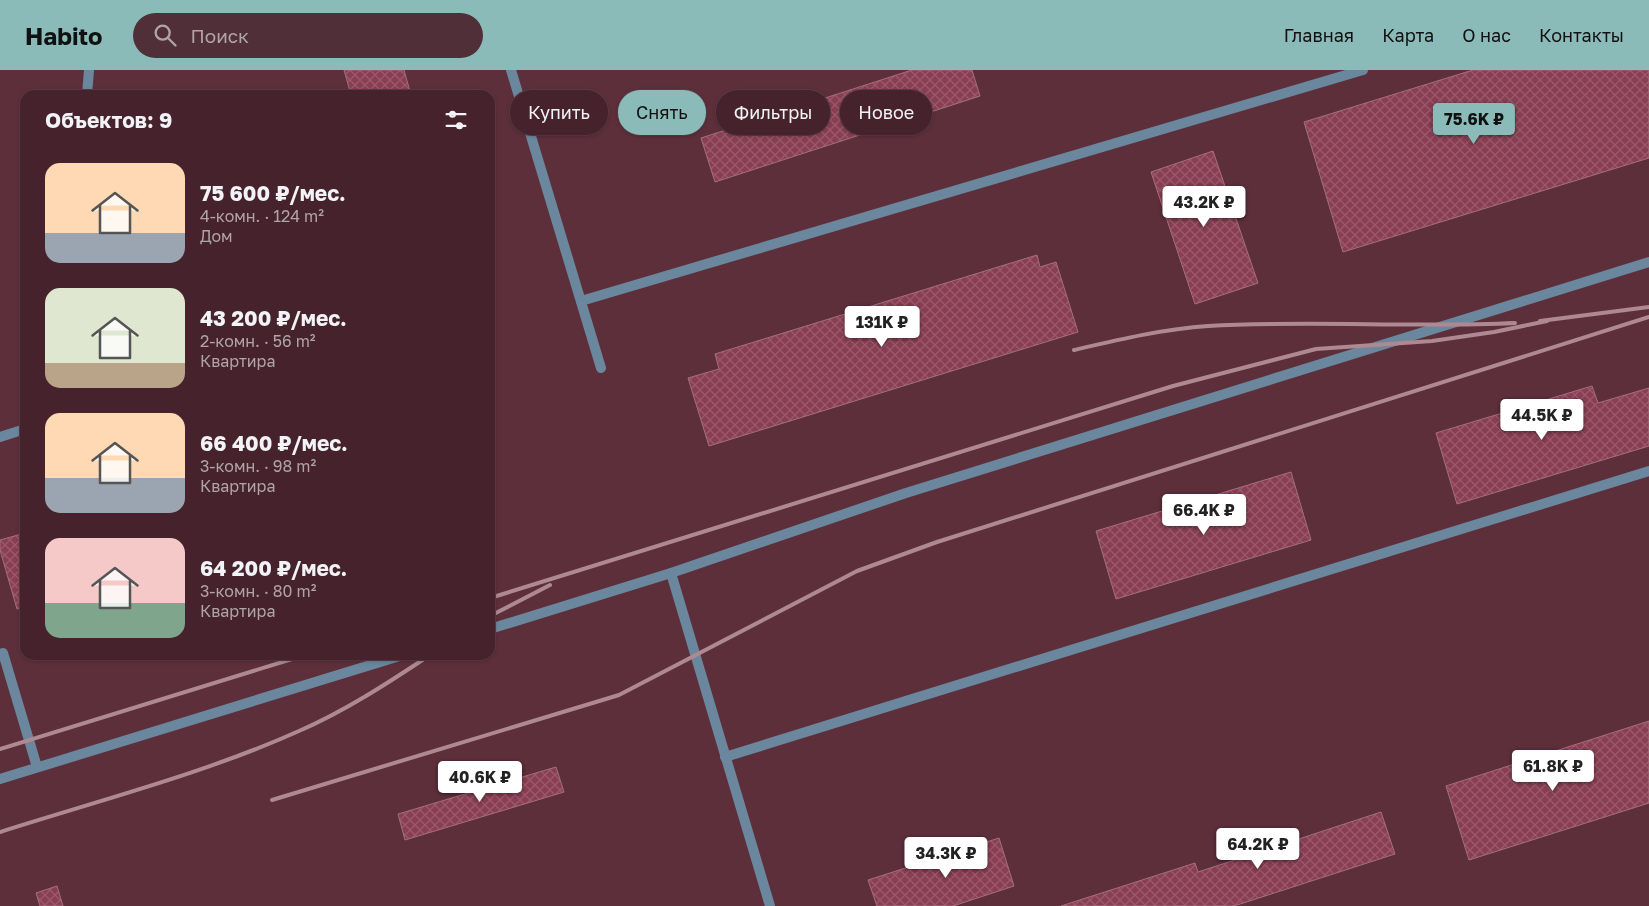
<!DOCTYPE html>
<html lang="ru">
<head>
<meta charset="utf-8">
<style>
  :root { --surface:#46232c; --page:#502f38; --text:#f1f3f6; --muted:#b0a4a9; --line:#5e4048; --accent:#8bbbb9 }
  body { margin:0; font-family:"Golos Text",sans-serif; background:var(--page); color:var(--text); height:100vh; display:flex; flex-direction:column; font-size:19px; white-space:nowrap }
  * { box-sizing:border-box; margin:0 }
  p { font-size:16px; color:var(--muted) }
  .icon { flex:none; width:28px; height:28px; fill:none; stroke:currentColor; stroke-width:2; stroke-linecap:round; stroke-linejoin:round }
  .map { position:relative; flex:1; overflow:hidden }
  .side { position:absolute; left:20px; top:20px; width:475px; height:570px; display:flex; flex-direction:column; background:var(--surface); border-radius:15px; box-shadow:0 1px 4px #0004,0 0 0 1px var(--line) }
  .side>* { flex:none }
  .top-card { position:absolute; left:510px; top:20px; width:475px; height:45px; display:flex; gap:10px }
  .price { position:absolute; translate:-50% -42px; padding:0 11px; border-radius:5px; background:#fff; color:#222; font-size:16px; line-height:32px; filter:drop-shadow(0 1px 2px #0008) }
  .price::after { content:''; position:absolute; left:50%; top:30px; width:15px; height:11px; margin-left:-8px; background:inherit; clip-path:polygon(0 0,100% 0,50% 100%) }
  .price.current { background:var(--accent); color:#111 }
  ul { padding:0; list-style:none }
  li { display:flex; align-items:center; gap:15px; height:125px; padding:0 25px }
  li span { display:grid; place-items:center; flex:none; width:140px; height:100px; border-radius:15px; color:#555 }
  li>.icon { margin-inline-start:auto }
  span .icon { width:60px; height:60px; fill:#fffc; stroke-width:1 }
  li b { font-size:21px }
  h2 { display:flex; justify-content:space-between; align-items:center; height:60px; padding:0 25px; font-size:21px }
  .pill { padding:0 18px; border-radius:22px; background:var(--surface); box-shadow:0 1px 4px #0004,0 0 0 1px var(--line); font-size:18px; line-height:45px }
  .pill.current { background:var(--accent); color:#111 }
  header { display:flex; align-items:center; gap:30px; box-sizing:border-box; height:70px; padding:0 25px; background:var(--accent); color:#111 }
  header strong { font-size:24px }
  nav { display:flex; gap:28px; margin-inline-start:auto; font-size:18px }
  .search { width:350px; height:45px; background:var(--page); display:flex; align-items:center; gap:12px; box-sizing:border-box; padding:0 18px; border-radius:28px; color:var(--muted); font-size:19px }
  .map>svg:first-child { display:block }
</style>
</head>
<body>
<header>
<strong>Habito</strong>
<div class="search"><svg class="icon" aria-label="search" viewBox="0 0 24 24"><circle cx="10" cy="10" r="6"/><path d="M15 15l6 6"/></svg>Поиск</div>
<nav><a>Главная</a><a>Карта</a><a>О нас</a><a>Контакты</a></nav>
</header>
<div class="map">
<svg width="1649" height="836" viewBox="0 0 1649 836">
  <defs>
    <pattern id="building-cross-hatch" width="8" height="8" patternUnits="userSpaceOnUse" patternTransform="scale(1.25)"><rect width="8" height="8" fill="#893e53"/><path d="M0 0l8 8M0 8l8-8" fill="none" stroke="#9a596b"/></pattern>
  </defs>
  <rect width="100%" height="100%" fill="#5d2f3b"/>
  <g fill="url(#building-cross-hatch)" stroke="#a46f7c">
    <path d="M344,0H404L411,25H351Z"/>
    <path d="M912,0H972L980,26L715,112L701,68Z"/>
    <path d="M1473,0H1649V88L1343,182L1304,52Z"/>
    <path d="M1213,81L1258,213L1195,234L1151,102Z"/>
    <path d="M1037,185L1040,197L1056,192L1078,262L709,376L688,308L719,299L715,284Z"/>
    <path d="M1592,316L1598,333L1649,318V376L1457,434L1436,363Z"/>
    <path d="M1291,402L1311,470L1116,529L1096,461Z"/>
    <path d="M25,463V537L17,539L0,480V470Z"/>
    <path d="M1649,651V733L1469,790L1446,716Z"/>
    <path d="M556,697L564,722L405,770L398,744Z"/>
    <path d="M1381,742L1395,784L1234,836H1061L1195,793L1198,802Z"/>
    <path d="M999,768L1014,816L953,836H877L868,810Z"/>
    <path d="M57,816L63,836H40L36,823Z"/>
  </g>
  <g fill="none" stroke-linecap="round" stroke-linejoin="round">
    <g stroke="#6b879e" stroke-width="10">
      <path d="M511,0L601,298"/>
      <path d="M87,25L89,0"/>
      <path d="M581,231L1363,0"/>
      <path d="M0,367L25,359"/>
      <path d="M671,503L770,836"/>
      <path d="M490,559L671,503L906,423L1649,192"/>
      <path d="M0,584L3,583L37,697"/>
      <path d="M725,687L1649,401"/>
      <path d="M0,709L403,585"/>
    </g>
    <g stroke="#ae8991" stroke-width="4">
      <path d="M1540,251L1649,237"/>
      <path d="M1074,280C1117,270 1163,259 1208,256C1310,250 1413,258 1515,253"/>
      <path d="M490,528L1173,316L1316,279L1432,271L1494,262L1547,251"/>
      <path d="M490,546L550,515"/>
      <path d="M0,679L305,585"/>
      <path d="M272,730L619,625L857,501L937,472L1649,247"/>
      <path d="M0,762C100,730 203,704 299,661C345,641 388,613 430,585"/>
    </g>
  </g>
</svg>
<b class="price current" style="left:1474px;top:75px">75.6K ₽</b>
<b class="price" style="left:1204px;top:158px">43.2K ₽</b>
<b class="price" style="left:882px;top:278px">131K ₽</b>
<b class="price" style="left:1542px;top:371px">44.5K ₽</b>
<b class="price" style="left:1204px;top:466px">66.4K ₽</b>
<b class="price" style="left:1553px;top:722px">61.8K ₽</b>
<b class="price" style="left:480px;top:733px">40.6K ₽</b>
<b class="price" style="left:1258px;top:800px">64.2K ₽</b>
<b class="price" style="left:946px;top:809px">34.3K ₽</b>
<div class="top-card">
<a class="pill">Купить</a>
<a class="pill current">Снять</a>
<a class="pill">Фильтры</a>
<a class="pill">Новое</a>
</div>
<section class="side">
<h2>Объектов: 9<svg class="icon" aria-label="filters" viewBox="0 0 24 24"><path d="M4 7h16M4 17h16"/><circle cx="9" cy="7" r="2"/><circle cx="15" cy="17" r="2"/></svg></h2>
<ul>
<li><span style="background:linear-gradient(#ffd9b3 70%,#9aa5b1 0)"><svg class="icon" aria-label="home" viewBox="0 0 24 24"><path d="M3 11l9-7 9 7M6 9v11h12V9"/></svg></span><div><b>75 600 ₽/мес.</b><p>4-комн. · 124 m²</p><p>Дом</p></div></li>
<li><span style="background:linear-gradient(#dfe7d0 75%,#b9a48a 0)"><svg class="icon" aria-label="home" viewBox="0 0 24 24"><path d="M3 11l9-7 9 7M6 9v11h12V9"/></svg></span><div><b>43 200 ₽/мес.</b><p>2-комн. · 56 m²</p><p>Квартира</p></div></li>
<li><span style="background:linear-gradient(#ffd9b3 65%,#9aa5b1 0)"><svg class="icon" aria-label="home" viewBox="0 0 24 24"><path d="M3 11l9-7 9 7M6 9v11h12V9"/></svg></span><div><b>66 400 ₽/мес.</b><p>3-комн. · 98 m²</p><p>Квартира</p></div></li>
<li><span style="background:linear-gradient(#f6c9c9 65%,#7fa58c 0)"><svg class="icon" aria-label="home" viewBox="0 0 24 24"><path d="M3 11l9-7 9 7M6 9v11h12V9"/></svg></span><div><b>64 200 ₽/мес.</b><p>3-комн. · 80 m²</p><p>Квартира</p></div></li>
</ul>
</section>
</div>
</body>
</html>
